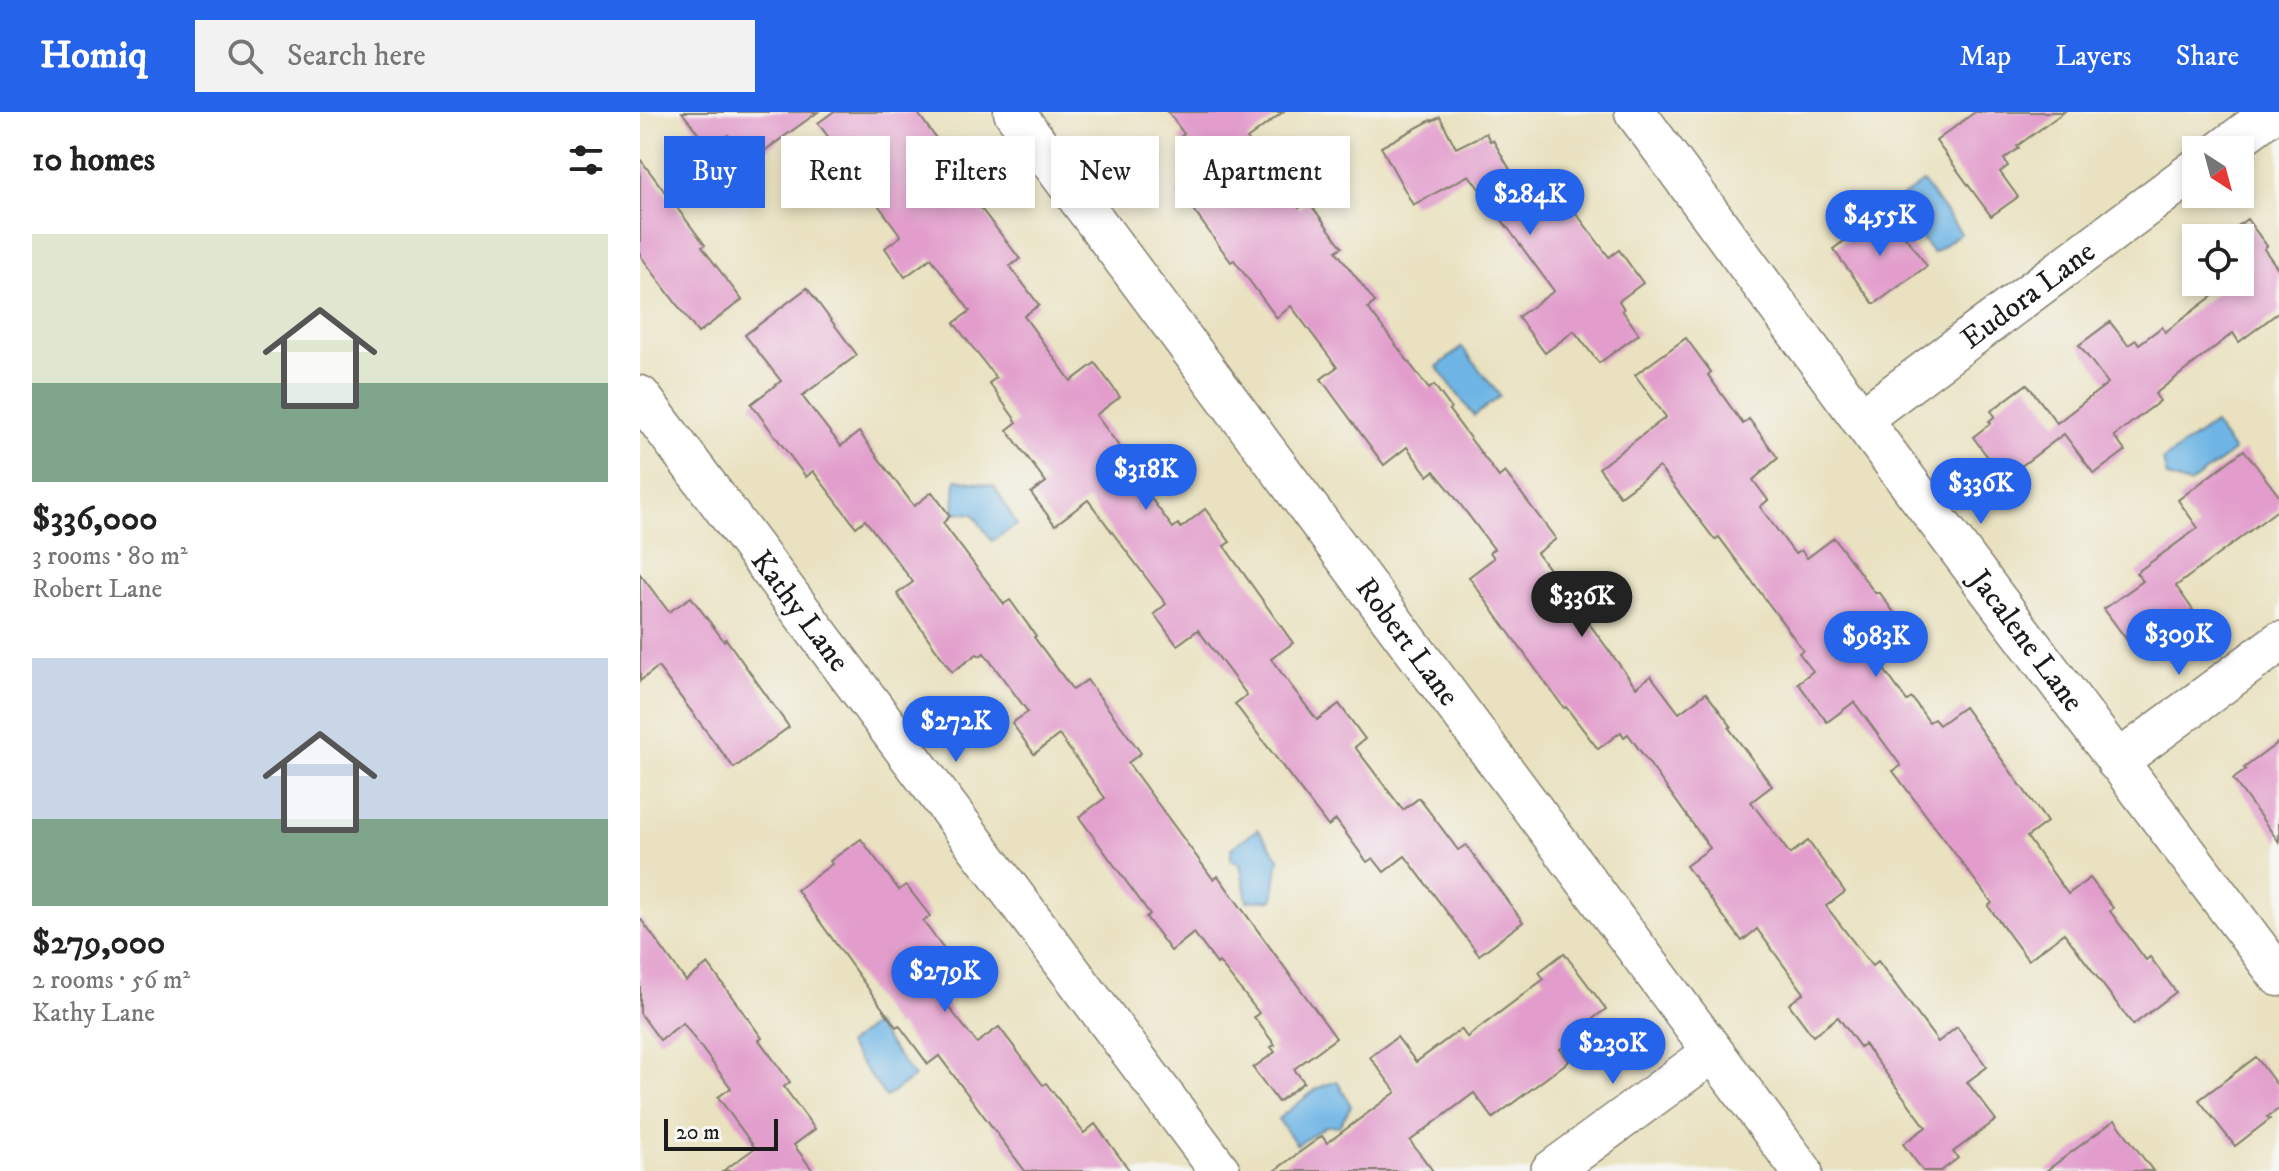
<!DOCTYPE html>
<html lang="en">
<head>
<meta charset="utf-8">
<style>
  :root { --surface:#fff; --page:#f2f2f2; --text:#222; --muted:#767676; --accent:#2563eb }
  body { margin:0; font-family:"IM FELL DW Pica",serif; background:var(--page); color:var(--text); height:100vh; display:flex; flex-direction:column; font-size:30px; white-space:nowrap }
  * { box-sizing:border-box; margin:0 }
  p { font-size:26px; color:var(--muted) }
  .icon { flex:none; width:44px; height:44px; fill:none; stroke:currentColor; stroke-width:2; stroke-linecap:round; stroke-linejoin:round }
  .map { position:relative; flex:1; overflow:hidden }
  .panel { display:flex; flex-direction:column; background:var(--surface); width:640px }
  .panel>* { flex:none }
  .top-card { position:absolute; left:24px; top:24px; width:760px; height:72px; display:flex; gap:16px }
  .needle { width:52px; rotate:144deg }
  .controls { position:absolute; left:1542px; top:24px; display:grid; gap:16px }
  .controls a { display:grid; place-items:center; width:72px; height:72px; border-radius:0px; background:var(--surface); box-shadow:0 4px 12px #0003; font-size:40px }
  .scale { position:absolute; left:24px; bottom:20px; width:114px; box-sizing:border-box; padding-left:8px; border:4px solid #1c1c1c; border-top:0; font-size:22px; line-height:28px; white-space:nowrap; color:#1c1c1c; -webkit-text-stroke:6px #f6f6f2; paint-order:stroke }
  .price { position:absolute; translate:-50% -68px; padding:0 18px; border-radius:28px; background:var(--accent); color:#fff; font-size:26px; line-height:52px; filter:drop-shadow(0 2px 4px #0008) }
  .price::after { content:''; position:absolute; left:50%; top:48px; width:24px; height:18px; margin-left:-12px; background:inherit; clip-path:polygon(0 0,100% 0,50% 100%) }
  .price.selected { background:#222; color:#fff }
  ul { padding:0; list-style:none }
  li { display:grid; align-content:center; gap:16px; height:424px; padding:0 32px }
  li span { display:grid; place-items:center; height:248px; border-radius:0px; color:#555 }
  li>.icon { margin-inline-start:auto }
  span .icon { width:144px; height:144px; fill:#fffc; stroke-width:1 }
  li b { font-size:34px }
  h2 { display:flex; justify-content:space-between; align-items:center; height:96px; padding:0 32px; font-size:34px }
  .chip { padding:0 28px; border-radius:0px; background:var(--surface); box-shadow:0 4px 12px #0003; font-size:28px; line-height:72px }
  .chip.selected { background:var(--accent); color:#fff }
  header { display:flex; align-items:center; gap:48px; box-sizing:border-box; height:112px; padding:0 40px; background:var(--accent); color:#fff }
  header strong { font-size:38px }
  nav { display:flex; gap:44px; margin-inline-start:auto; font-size:28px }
  .search { width:560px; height:72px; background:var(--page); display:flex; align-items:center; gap:20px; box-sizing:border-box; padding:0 28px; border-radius:0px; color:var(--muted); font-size:30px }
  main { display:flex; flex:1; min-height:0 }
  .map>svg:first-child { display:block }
</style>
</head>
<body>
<header>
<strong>Homiq</strong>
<div class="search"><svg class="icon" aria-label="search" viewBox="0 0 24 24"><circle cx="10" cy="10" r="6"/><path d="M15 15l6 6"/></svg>Search here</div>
<nav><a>Map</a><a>Layers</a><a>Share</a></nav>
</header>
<main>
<section class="panel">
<h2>10 homes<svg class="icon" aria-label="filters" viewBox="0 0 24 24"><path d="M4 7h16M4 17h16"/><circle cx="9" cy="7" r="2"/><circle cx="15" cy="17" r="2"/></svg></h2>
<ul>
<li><span style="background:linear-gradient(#dfe7d0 60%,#7fa58c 0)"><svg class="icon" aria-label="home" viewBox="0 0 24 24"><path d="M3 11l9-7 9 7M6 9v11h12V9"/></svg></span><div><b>$336,000</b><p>3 rooms · 80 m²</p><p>Robert Lane</p></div></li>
<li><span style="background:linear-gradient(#c9d6e8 65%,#7fa58c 0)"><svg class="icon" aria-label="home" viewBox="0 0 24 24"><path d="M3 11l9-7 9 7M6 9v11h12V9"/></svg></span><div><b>$279,000</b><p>2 rooms · 56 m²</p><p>Kathy Lane</p></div></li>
</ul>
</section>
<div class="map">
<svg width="1639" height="1059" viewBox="0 0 1639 1059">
  <rect width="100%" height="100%" fill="#f6f6f2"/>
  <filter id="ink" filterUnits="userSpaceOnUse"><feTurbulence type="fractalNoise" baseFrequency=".0125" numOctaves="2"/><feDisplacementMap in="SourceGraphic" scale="16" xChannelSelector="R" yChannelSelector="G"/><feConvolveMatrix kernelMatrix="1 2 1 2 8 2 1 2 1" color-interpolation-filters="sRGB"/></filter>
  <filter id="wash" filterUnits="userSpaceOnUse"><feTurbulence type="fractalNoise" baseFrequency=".006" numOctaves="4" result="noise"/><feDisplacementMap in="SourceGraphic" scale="32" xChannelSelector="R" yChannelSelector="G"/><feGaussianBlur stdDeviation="1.8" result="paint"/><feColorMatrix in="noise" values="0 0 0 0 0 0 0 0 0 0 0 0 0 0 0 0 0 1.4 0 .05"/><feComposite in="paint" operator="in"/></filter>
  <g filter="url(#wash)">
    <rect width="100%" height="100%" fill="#e9e1bf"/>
    <g fill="#6eb5e5" stroke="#456880" stroke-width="2">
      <path d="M1283,70L1321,121L1293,141L1255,90Z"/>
      <path d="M822,235L860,284L834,304L797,255Z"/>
      <path d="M1574,312L1594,339L1549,372L1527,365L1523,348Z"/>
      <path d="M316,367L354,374L377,413L352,429L333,402L314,400Z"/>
      <path d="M618,717L639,746L633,788L607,789L600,752L591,748V736Z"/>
      <path d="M234,912L274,965L246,985L207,933Z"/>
      <path d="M697,969L711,994L699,1014H686L657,1033L638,1007L678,976Z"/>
    </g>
    <g id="blocks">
      <g fill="#e29dcc">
        <path d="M42,0H178L109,50L88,23L70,37Z"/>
        <path d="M193,0H277L304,37L298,41L380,147L370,154L399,193L384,204L431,269L455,251L480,285L456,303L492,352L488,355L533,416L538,412L541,416L565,397L590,430L584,434L653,531L631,547L677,608L699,592L725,627L715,635L763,698L779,686L818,738L826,733L883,810L839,843L765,744L744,760L733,746L727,750L696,708L688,714L595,592L607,583L558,518L537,533L514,502L526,492L448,388L415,413L391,381L406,370L367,318L377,310L349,271L356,266L314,211L330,199L291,146L265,165L245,136L261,124L178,11Z"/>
        <path d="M528,0H643L607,27L659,96L668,89L702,135L696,139L735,190L728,196L789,277L794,273L811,296L809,298L859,365L865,360L916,427L897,441L996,575L1011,564L1039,601L1066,581L1091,614L1089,616L1132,674L1111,690L1150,742L1168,729L1205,780L1186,794L1232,854L1238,849L1298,930L1317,915L1347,955L1327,970L1356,1008L1313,1040L1318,1046L1301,1059H1283L1263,1032L1286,1015L1224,932L1220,935L1198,905L1173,924L1149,892L1164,881L1117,817L1102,829L1046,754L1070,736L988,622L984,625L981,620L958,637L926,595L924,596L859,507L829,465L854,446L850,440L854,437L808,376L794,359L788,364L767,335L744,353L681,267L697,255L651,194L637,206L594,148L591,150L538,77L562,58L539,26L544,22Z"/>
        <path d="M1335,0H1424L1377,34L1379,36L1364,47L1368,54L1360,60L1378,85L1351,104L1296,29Z"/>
        <path d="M800,5L816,36L846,21L850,29L853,28L884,82L908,64L969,145L979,138L1003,171L979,189L984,197L982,198L999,222L959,251L934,219L905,241L878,205L914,179L829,63L773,93L741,35L791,8L792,9Z"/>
        <path d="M0,47L65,133L62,135L102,188L58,221L0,143Z"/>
        <path d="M1246,99L1287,154L1236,191H1233L1193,137Z"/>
        <path d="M1607,107L1627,134L1624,137L1639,158V200L1599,230L1593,221L1515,282L1520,289L1474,324L1485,339L1454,362L1424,322L1364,367L1333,325L1351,311L1349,309L1355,304L1351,299L1387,272L1417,311L1468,271L1439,233L1470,210L1488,233L1496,228L1499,232L1522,215L1525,220L1591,170H1600V126H1582Z"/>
        <path d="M167,176L217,243L162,284L201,334L219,320L274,394L292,380L310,404L303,411L364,492L370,488L396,524L394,525L433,578L447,568L501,641L488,651L573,767L578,764L696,926L654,957L664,970L638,990L613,956L635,940L631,935L635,933L614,905L619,901L579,850L577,852L554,821L531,839L506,805L510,802L439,705L465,686L419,623L394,642L372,611L388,600L344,541L340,544L337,542L312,560L257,482L273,470L225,408L216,415L173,359L166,365L111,292L141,269L105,223Z"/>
        <path d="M1046,226L1071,260L1068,263L1103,312L1109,307L1138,346L1113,368L1128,388L1120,395L1155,442L1161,438L1167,446L1194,426L1235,481H1240L1257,505L1255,506L1257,509L1230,530L1236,538L1232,541L1267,589L1272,586L1289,610L1294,607L1299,613L1324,595L1407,710L1387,725L1428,782L1450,766L1473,796L1470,799L1506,848L1510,845L1536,880L1493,913L1424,821L1388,848L1348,794L1352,791L1253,659L1261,654L1214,590L1187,610L1158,571L1173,559L1159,541L1163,538L1079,425L1075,428L1019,355L980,384L959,356L1026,305L995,263Z"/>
        <path d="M1604,338L1639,384V397L1536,474L1553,498L1518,523L1516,520L1492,535L1464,497L1503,469L1496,461L1558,416L1538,388Z"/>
        <path d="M0,462L29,500L51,485L84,529L86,527L149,615L94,656L18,555L0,569Z"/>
        <path d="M1639,630V730L1593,667L1606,658L1604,656Z"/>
        <path d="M221,727L259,778L266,773L290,804L283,809L317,855L292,874L337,931L359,915L403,973L406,971L444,1021L455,1012L490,1059H385L299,944L288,952L259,913L256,915L157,778L192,752L190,749Z"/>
        <path d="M0,806L46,869L68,852L122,926L119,928L150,970L144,975L175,1017L154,1033L173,1059H83L115,1036L78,985L91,976L43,911L20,928L0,901Z"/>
        <path d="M924,841L966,897L933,921L936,926L920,937L929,949L853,1006L834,981L770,1029L793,1059H634L682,1024L687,1031L756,980L730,945L757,925L776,950L821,917L827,925L904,867L899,860Z"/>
        <path d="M1616,945L1639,976V997L1627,1005L1630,1007L1595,1034L1559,988Z"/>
        <path d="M1475,1008L1513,1059H1406Z"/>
      </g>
    </g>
  </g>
  <g filter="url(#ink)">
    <use href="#blocks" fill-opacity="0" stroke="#827e6e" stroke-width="2"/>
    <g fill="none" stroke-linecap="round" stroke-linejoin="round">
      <defs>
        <g id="street">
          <path id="s1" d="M374,0L1162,1059"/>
          <path id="s2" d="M995,0L1221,307L1639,864"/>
          <path d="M1582,38L1633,0"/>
          <path id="s3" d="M0,284L580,1059"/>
          <path id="s4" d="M1221,307L1556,57"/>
          <path d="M1477,650L1639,530"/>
          <path d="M911,1059L1072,941"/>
        </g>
      </defs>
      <use href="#street" stroke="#827e6e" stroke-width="43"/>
      <use href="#street" stroke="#fff" stroke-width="40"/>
    </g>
  </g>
  <g text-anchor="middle" stroke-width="8" stroke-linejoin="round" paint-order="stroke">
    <g font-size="30" fill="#1c1c1c" stroke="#f6f6f2">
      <text dy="10" stroke="none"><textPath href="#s4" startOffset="208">Eudora Lane</textPath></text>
      <text dy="10" stroke="none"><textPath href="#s3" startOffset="268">Kathy Lane</textPath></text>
      <text dy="10" stroke="none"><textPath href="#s1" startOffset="660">Robert Lane</textPath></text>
      <text dy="10" stroke="none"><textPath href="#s2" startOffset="658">Jacalene Lane</textPath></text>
    </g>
  </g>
</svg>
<div class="controls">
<a><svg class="needle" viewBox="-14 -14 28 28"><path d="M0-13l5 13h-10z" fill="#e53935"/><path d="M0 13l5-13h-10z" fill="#767676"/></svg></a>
<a><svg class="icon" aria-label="locate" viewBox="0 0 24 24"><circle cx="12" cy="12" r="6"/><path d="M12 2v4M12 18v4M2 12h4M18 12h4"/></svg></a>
</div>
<div class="scale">20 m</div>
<b class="price" style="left:890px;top:125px">$284K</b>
<b class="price" style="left:1240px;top:146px">$455K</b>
<b class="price" style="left:506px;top:400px">$318K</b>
<b class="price" style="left:1341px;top:414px">$336K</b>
<b class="price selected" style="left:942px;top:527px">$336K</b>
<b class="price" style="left:1539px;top:565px">$309K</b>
<b class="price" style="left:1236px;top:567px">$983K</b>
<b class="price" style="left:316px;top:652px">$272K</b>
<b class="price" style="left:305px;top:902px">$279K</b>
<b class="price" style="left:973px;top:974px">$230K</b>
<div class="top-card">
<a class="chip selected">Buy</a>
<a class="chip">Rent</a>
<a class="chip">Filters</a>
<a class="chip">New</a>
<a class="chip">Apartment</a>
</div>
</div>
</main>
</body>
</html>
